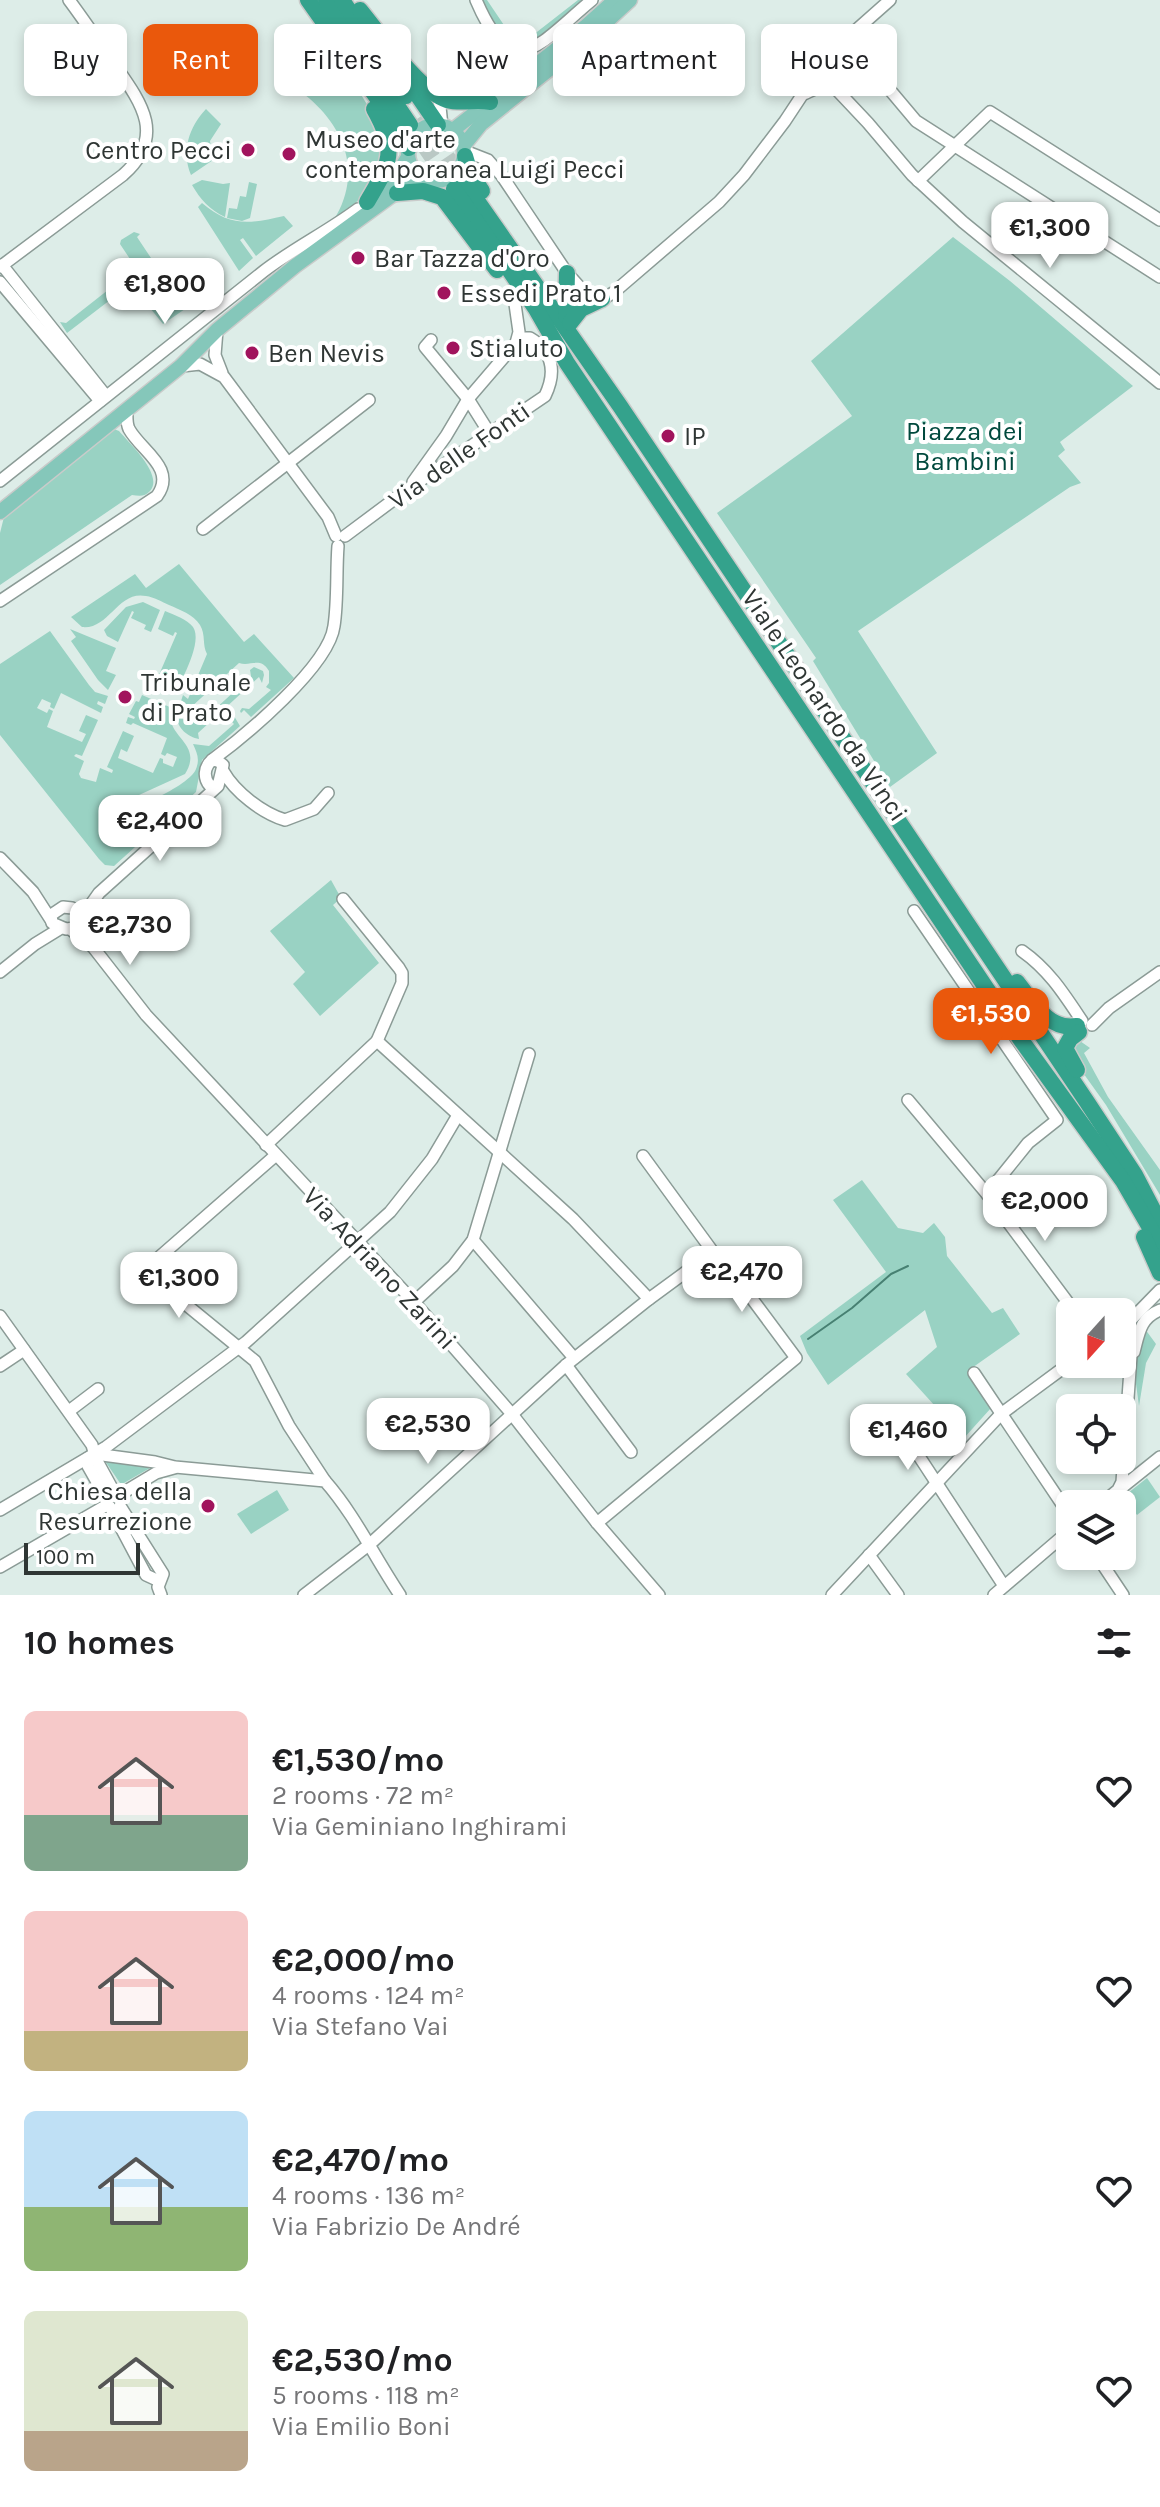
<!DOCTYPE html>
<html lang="en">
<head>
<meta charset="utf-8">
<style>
  :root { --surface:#fff; --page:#f6f6f6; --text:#202124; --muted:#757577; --accent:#ea580c }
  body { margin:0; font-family:Karla,sans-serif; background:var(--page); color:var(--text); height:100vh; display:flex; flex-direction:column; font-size:30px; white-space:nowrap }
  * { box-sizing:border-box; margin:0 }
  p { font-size:26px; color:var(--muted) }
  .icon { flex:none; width:44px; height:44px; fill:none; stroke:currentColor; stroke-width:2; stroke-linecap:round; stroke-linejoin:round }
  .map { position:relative; height:1595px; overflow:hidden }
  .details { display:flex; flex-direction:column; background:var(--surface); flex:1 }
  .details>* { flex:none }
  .top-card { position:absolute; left:24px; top:24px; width:1112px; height:72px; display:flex; gap:16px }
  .needle { width:52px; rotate:201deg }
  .controls { position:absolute; left:1056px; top:1298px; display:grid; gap:16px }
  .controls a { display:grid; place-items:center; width:80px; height:80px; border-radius:12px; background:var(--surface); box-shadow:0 4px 12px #0003; font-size:40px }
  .scale { position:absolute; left:24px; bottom:20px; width:116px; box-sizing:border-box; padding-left:8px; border:4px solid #2f3634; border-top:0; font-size:22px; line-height:28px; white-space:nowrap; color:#2f3634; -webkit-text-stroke:6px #fff; paint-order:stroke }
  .price { position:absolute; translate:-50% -68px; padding:0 18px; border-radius:16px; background:#fff; color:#222; font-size:26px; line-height:52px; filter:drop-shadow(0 2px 4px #0008) }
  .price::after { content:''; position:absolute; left:50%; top:48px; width:24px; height:18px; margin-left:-12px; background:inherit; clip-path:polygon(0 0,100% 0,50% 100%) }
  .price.on { background:var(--accent); color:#fff }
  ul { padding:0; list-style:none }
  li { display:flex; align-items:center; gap:24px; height:200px; padding:0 24px }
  li span { display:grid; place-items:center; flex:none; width:224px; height:160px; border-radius:12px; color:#555 }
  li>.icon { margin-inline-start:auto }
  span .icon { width:96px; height:96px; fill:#fffc; stroke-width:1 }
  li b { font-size:34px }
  h2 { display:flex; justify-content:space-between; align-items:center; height:96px; padding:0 24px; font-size:34px }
  .tag { padding:0 28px; border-radius:12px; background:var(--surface); box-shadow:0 4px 12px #0003; font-size:28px; line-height:72px }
  .tag.on { background:var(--accent); color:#fff }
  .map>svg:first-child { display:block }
</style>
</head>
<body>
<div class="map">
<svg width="1160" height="1595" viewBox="0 0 1160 1595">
  <rect width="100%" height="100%" fill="#ddede8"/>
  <g fill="#99d2c3">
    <path d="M480,0H487L512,37L524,42L578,0H585L531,45C502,53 492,20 480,0Z"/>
    <path d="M319,38L336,56L353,81L385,135L388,153L370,191L334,220C368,165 337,113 288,83L292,71L288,54L312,39Z"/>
    <path d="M206,109L221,124L210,141L213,160L191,175C181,151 189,127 206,109Z"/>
    <path d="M202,180L223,184L230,183L225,217C210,210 200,199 192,185Z"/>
    <path d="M249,182L257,184L250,218L242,221L227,218L229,208L237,209L240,196L246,197Z"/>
    <path d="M202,203C230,227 249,224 284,216L293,226L256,256L243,238L240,240L253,258L239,271L198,207Z"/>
    <path d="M134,232L140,234L137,237L185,309L163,324L137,292L114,297L67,333L60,322L66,323L136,268L120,244L121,240Z"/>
    <path d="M953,237L1010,281L1133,386L1060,442L1065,450L1058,456L1081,483L1070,487L858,631L937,753L890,787L813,661L816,658L717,513L852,416L811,361Z"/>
    <path d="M114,429L119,431C130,444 164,475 150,491C145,497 139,496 132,495L0,585V533L4,517Z"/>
    <path d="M179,564L244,642L254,634L294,678L251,717L244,710L241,713L240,711L242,708L249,709L271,690L266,687L269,683V671C260,656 251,667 239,663L188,710L193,713L189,715L183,714L179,707L183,695L188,699L207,654C202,645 206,635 200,625C193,614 180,610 169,605C162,602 154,597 146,596C118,590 109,630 82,627L71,617L135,574L146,588Z"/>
    <path d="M143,602L160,610L151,632L144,629L146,625L131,618L134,612L132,611L118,642L107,636L104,630L126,607Z"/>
    <path d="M165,611C174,615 187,619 193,627C203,642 182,678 176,693L155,684L177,633L175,632L173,636L158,629Z"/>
    <path d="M70,629L116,648L106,671L116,675L108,690L98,680L71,641L76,637Z"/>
    <path d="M50,631L89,685L95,692L108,696L105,704L98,701L97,704L103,707L101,713L61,693L54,709L50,707L51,703L42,699L37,708L47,713L49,709L53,711L47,727L82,742L86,734L79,731L86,715L98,720L82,756L76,754L74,756L84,761L79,774L81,778L96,782L100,768L112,773L113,770L107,767L123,731L134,736L127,752L121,749L118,758L153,773L160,758L163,759V763L173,767L177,757L167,753L165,756L161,754L167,738L133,723L131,725L126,723L128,717L134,719L135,717L129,714L136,701L139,702L142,695L172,708C162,737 205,742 185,774L104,811L108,820C128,811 189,787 196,769C200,759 197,753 193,744L209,746L234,724L230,720L234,716L240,726L202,760L196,792L114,866L105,865L99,859L0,735V664Z"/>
    <path d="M254,667L263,671L264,675L262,683L259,677L198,733L199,739C188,737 177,728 177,717L191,722L197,718L200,723L251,676L250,670Z"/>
    <path d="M331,880L341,898L333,905L379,963L320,1016L293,984L305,972L270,931Z"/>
    <path d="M1080,1041L1090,1048L1084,1053L1108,1097L1160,1170V1195L1106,1105L1071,1056L1070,1047Z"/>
    <path d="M862,1180L898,1228L923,1233L934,1223L945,1237L947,1256L992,1313L1003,1308L1020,1334L969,1370L991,1408L964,1438L906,1374L937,1347L925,1310L828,1385L807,1353L800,1336L886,1272L833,1200Z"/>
    <path d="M1145,1329L1156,1344L1146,1363L1139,1406L1136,1384H1134V1360Z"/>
    <path d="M105,1461L149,1466L150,1468L124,1483H120Z"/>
    <path d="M1147,1478L1160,1497L1137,1515L1123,1497Z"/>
    <path d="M277,1490L289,1510L251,1534L237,1514Z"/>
  </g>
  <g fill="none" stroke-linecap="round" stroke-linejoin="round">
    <path stroke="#478072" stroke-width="2" d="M808,1339L852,1308L891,1274L908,1266"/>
    <g stroke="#bac8c4" stroke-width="16" stroke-dasharray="16 8" stroke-linecap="butt">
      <path d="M420,117L464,182"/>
      <path d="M410,125L454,189"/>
    </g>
    <defs>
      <g id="minor">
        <path d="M476,0C513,87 540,43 592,0"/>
        <path d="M852,45L916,121L1160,277"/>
        <path d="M507,48L514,66L508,85"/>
        <path d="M833,59L855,31L890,0"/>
        <path d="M835,88L868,123L912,175L963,222L1160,383"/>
        <path d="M439,97L442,126"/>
        <path d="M465,151L488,160L502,176L567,273L583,291L602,299L613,293L719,202L744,175L785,121L822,65L833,59C840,61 846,64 848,72C850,90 833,86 823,87C817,87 809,92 804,94"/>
        <path d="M918,181L990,112L1160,220"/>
        <path d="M2,265L106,396"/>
        <path d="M0,267L123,175C168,135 140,101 112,61C98,41 84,20 69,0"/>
        <path d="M0,282L100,401"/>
        <path d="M217,330L215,355L222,373"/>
        <path d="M431,340L425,347L468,399L490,434"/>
        <path d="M182,366L200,364L224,377L328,517L336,536"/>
        <path d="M0,481L264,271C294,248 327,232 358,209"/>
        <path d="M413,482L446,436L468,399L516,343L519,332L515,304L519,298"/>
        <path d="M203,529L369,400"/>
        <path d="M345,536L408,489L545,396C556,373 554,352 530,338H523L516,343"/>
        <path d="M0,601L157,496C177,468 141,451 129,429C126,423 127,415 127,409"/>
        <path d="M212,760C245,736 329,666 334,626C338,600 336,572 338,546"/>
        <path d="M223,771C235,792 262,813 285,820L314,809L328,793"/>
        <path d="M0,858L33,892L51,920"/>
        <path d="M63,907L72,908L81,913L82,922L75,928L66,929L52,923L51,915Z"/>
        <path d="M914,911L1057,1120L1028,1143L987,1194"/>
        <path d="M82,917L99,893L218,786L223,765L218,761L212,760C204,767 203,778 210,786H217"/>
        <path d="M70,929L93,947L146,1015L414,1302L511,1413L597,1523L659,1595"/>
        <path d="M1022,951C1049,970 1064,994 1082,1021"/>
        <path d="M0,972L35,944L61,928"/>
        <path d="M1092,1025L1109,1008L1160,972"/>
        <path d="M377,1041L573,1219L649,1299"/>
        <path d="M908,1100L987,1194L1075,1312"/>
        <path d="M266,1145L377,1041L402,983V973L399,968L343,899"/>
        <path d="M276,1155L156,1260L151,1270L156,1280L255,1361L289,1426L325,1481"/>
        <path d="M473,1240L574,1358"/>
        <path d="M414,1302L453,1266L473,1240L529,1054"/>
        <path d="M0,1316L92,1445L96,1459L113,1490"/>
        <path d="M1123,1328L1160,1290"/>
        <path d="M1122,1360L1134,1352C1139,1333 1140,1318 1160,1310"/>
        <path d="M566,1365L631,1452"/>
        <path d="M0,1366L24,1350"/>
        <path d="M974,1373L1070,1516"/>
        <path d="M69,1411L98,1389"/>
        <path d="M911,1444L1004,1586"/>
        <path d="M95,1454L155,1462L175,1467L325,1481C355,1515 375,1558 400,1595"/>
        <path d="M88,1458V1466L105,1496"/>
        <path d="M1120,1489L1160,1457"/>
        <path d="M121,1494L156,1473L174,1468"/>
        <path d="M1101,1504L1118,1490L1122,1482L1131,1356"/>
        <path d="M120,1506L163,1574L158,1587L161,1595"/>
        <path d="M110,1507L146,1575L159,1581"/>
        <path d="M0,1510L106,1447L246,1342L390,1212L432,1159L458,1115"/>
        <path d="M597,1523L796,1358L724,1261L713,1252L643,1156"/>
        <path d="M869,1555L898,1595"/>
        <path d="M1097,1556L1123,1595"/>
        <path d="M0,1567L107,1505"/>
        <path d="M304,1595L370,1544L566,1365L649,1299L713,1252"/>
        <path d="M832,1595L1001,1414L1070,1363"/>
        <path d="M994,1595L1070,1530"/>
      </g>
      <g id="major">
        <circle cx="436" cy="153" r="28"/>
        <path d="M453,130L586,26L615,0"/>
        <path d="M464,145L481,124L592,35L630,0"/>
        <path d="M371,198L397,175L408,157"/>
        <path d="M0,512L181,366L217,330L295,266L391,196L423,178"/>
      </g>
      <g id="highway">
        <path d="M308,0L406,139L409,148"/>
        <path d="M326,0L410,125"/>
        <path d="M342,0L406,96"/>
        <path d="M360,10C379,33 420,92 447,100C461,104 476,99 490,102"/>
        <path d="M405,77L438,125"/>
        <path d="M465,156L470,173L482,191"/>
        <path d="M464,182L620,406L1087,1102L1135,1175L1160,1223"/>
        <path d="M454,189L536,309L567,363L1021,1040L1123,1181L1160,1245"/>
        <path d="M397,193L423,191L442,197L497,270"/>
        <path d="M367,202C390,163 398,151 374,109"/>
        <path d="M566,316L567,273"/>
        <path d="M570,323L581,309L602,299"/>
        <path d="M1017,982C1033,1002 1048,1031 1077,1026"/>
        <path d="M1077,1070L1065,1048L1070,1039L1079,1032"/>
        <path d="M1144,1237L1160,1273"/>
      </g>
    </defs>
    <use href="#minor" stroke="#8b9b96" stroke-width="14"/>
    <use href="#major" stroke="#c9cbca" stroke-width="17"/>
    <use href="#highway" stroke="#c9cbca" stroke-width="19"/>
    <use href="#minor" stroke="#fff" stroke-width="11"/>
    <use href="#major" stroke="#85c7ba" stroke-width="14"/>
    <use href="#highway" stroke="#34a28c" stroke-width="16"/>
  </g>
  <g fill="#a1145d" stroke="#fff" stroke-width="3">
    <circle cx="248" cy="150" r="8"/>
    <circle cx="289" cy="154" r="8"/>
    <circle cx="358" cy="258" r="8"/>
    <circle cx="444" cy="293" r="8"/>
    <circle cx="453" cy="348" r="8"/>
    <circle cx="252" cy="353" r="8"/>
    <circle cx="668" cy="436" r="8"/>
    <circle cx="125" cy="697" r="8"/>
    <circle cx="208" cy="1506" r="8"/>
  </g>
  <g text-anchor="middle" stroke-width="8" stroke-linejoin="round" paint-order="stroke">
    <g font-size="26" fill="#2f3634" stroke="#fff" text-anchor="start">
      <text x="305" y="148">Museo d'arte<tspan x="305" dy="30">contemporanea Luigi Pecci</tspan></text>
      <text x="232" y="159" text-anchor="end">Centro Pecci</text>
      <text x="374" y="267">Bar Tazza d'Oro</text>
      <text x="460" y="302">Essedi Prato 1</text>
      <text x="469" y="357">Stialuto</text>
      <text x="268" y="362">Ben Nevis</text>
      <text x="684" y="445">IP</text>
      <text x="141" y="691">Tribunale<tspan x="141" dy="30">di Prato</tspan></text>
      <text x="192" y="1500" text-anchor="end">Chiesa della<tspan x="192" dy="30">Resurrezione</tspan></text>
    </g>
    <g font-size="26" fill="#00493d" stroke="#fff">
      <text x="965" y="440">Piazza dei<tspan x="965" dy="30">Bambini</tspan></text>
    </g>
    <g font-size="26" fill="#2f3634" stroke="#fff">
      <text transform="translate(459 455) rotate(-35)" y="9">Via delle Fonti</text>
      <text transform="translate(825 705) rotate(56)" y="9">Viale Leonardo da Vinci</text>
      <text transform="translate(380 1268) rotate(47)" y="9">Via Adriano Zarini</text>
    </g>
  </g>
</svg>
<div class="controls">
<a><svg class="needle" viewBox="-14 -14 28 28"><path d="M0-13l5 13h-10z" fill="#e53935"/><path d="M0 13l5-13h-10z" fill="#757577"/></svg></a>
<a><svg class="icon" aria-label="locate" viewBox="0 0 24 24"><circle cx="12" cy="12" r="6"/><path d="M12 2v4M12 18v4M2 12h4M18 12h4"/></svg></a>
<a><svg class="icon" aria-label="layers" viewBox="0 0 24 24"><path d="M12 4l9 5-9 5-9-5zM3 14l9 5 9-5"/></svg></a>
</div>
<div class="scale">100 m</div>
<b class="price" style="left:1050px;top:270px">€1,300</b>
<b class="price" style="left:165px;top:326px">€1,800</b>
<b class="price" style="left:160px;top:863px">€2,400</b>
<b class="price" style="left:130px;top:967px">€2,730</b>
<b class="price on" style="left:991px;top:1056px">€1,530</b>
<b class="price" style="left:1045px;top:1243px">€2,000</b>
<b class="price" style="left:742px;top:1314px">€2,470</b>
<b class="price" style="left:179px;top:1320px">€1,300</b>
<b class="price" style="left:428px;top:1466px">€2,530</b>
<b class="price" style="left:908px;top:1472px">€1,460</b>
<div class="top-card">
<a class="tag">Buy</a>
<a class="tag on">Rent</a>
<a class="tag">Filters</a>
<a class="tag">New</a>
<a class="tag">Apartment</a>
<a class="tag">House</a>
</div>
</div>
<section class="details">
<h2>10 homes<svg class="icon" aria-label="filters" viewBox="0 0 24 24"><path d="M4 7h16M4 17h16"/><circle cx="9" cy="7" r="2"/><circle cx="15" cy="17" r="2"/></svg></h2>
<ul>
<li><span style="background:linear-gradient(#f6c9c9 65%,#7fa58c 0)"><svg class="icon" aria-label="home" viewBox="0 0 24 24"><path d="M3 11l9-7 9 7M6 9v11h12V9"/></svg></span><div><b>€1,530/mo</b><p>2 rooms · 72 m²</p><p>Via Geminiano Inghirami</p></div><svg class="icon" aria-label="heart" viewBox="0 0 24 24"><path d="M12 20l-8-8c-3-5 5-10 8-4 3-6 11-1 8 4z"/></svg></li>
<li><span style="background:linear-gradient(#f6c9c9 75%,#c2b280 0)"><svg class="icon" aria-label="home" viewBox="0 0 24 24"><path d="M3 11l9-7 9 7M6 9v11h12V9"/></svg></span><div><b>€2,000/mo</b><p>4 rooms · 124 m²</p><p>Via Stefano Vai</p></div><svg class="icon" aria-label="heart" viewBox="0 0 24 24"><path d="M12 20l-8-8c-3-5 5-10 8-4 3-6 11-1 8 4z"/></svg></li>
<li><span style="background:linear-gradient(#bfe0f5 60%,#8fb573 0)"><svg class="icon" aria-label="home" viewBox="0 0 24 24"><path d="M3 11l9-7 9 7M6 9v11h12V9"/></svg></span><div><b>€2,470/mo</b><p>4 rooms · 136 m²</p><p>Via Fabrizio De André</p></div><svg class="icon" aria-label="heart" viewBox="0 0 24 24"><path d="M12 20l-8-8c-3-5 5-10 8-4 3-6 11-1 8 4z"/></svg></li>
<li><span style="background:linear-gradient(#dfe7d0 75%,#b9a48a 0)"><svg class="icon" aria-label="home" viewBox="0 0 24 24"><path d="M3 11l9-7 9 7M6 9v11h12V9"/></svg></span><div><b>€2,530/mo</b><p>5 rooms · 118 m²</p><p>Via Emilio Boni</p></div><svg class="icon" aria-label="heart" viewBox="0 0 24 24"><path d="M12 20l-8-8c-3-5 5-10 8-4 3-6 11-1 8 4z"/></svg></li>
</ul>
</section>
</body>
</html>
